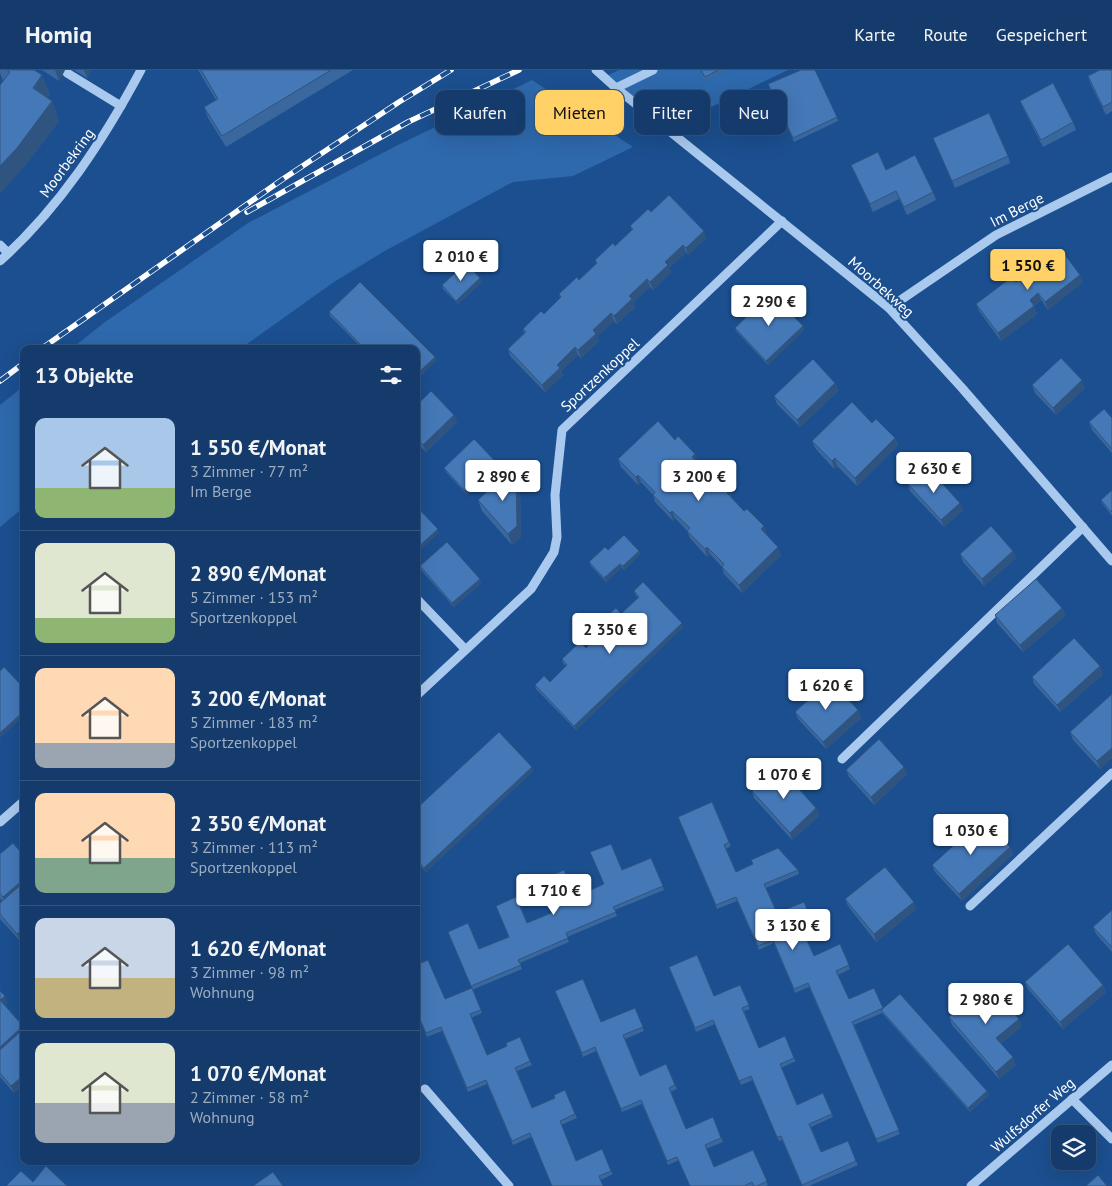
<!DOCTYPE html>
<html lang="de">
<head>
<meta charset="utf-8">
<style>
  :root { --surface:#143b6b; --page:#1d4271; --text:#f1f3f6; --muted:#9dadc1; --line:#33557e; --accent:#ffd166 }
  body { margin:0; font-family:"PT Sans",sans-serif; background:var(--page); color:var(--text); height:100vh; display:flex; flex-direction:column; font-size:19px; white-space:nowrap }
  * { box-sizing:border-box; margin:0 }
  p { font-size:16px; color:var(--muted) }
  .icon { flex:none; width:28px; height:28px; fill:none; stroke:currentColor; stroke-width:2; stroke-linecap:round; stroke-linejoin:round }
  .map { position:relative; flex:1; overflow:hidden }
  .side { position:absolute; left:20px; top:275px; width:400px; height:820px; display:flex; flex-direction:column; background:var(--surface); border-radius:10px; box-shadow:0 5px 20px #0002,0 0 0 1px var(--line) }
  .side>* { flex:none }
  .top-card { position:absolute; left:435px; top:20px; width:475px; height:45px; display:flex; gap:10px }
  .controls { position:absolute; left:1051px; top:1055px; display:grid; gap:10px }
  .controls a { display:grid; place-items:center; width:45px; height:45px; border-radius:10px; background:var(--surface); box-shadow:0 5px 20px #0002,0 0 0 1px var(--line); font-size:25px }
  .price { position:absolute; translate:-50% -42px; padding:0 11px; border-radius:5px; background:#fff; color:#222; font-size:16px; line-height:32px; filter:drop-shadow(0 1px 2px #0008) }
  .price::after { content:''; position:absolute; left:50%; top:30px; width:15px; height:11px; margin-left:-8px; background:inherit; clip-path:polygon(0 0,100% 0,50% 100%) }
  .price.on { background:var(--accent); color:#111 }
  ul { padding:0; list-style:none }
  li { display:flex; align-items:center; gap:15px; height:125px; padding:0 15px }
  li+li { border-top:1px solid var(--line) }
  li span { display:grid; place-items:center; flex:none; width:140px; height:100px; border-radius:10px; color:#555 }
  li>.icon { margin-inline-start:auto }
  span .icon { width:60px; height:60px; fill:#fffc; stroke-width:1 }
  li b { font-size:21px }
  h2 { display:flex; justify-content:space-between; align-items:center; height:60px; padding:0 15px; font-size:21px }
  .pill { padding:0 18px; border-radius:10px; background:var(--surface); box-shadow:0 5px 20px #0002,0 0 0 1px var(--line); font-size:18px; line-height:45px }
  .pill.on { background:var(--accent); color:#111 }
  header { display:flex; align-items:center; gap:30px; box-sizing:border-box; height:70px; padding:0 25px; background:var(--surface); border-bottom:1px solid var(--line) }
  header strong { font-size:24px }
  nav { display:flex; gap:28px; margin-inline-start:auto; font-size:18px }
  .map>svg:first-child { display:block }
</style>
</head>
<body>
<header>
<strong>Homiq</strong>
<nav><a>Karte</a><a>Route</a><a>Gespeichert</a></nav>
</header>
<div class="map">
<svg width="1112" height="1116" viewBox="0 0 1112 1116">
  <rect width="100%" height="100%" fill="#1b4f8f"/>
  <g fill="#2e69ad">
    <path d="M619,0H788L666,59L604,7Z"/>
    <path d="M532,10L633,77L573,106L513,112L383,182L334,212L240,279H71L105,252L248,153L396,76Z"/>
    <path d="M24,316V437L0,457V335Z"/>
  </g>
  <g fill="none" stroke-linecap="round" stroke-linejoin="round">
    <g stroke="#a9c9ee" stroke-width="9">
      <path d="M596,0L616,18L889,238L962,318L1112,491"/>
      <path d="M67,3L121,36"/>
      <path d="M616,18L653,0"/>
      <path d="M0,175L8,183"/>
      <path d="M0,191C60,137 103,71 141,0"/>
      <path d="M889,238L996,165L1112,107"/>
      <path d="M416,528L465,579"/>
      <path d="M416,626L531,519L554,482L557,467L555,425L562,360L782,151"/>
      <path d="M842,689L1083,457"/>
      <path d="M0,752L24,731"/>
      <path d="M970,836L1112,703"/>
      <path d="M425,1019L509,1116"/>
      <path d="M1072,1029L1112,1069"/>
      <path d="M971,1116L1112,995"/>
    </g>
    <defs>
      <g id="rail">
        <path d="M247,142L408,52L519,0"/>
        <path d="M41,279L283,109L399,32L451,0"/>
        <path d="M0,311L24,293"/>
      </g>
    </defs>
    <use href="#rail" stroke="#fff" stroke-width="5.5"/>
    <use href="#rail" stroke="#1b4f8f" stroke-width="4" stroke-dasharray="11" stroke-linecap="butt"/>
  </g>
  <g fill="#3a679d">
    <path d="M0,0H34L42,5L50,25L47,28L52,31L59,51L24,97L3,11L0,3Z"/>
    <path d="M42,0H65L59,11Z"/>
    <path d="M74,0H91L87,8Z"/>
    <path d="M198,0H353L226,77L208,48L204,37L216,30Z"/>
    <path d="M701,0H724L725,1L706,11Z"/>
    <path d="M1112,0V41L1106,45L1090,13L1088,6Z"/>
    <path d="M770,18L837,47L838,51L794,72Z"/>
    <path d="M1020,31L1073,52L1076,60L1043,77L1023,38Z"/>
    <path d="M933,68L1008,86L1010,93L955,118Z"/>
    <path d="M851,95L886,100L933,122L936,130L907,145L899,129L873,142Z"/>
    <path d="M651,142L706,168L688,185L686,182L669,198L671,202L653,220L650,217L633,232L635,237L617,254L614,251L597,266L599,271L581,288L578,285L561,301L563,305L545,322L510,286L508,279L524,263L523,259L544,244L560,228L559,224L579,210L596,194L595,190L615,176L632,160L630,156Z"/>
    <path d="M480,208L482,212L458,234L443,219L442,215Z"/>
    <path d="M360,212L435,287L436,290L416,310V279H363L330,246L329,242Z"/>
    <path d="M1016,212H1083L1048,240L1041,230L1034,236L1037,244L1001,271L979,241L976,234Z"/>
    <path d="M803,256L804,260L768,295L736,261L735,258Z"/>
    <path d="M835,313L838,321L800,357L777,334L774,326Z"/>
    <path d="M1032,315L1085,318L1056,345L1035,323Z"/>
    <path d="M416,336L454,345L457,352L426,382L416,372Z"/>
    <path d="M1112,348V383L1092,360L1089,352Z"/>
    <path d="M872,353L895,368L898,375L857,416L837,396L834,399L815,378L812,371Z"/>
    <path d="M675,370L695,384L698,392L697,393L709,405L730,420L732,428V429L767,464H766L781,485L742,523L724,504L722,497L710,484L707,487L690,468L687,461L675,448L673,451L655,432L653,425L641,412L638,415L621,397L618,389Z"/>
    <path d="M497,396L467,425L446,402L444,398Z"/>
    <path d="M908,414L960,433L963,440L944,457L910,421Z"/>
    <path d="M520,418L521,467L512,475L482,441L478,430Z"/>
    <path d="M1112,420V446L1102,433L1101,430Z"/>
    <path d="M608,480L639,481L640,484L624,500L622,497L606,512L591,496L589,492Z"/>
    <path d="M960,484L1016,488L984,516L963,492Z"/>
    <path d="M420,496L481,513L454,537L421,500Z"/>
    <path d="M634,521L683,557L576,660L536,619L535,615L550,612L566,596L563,593L562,589L586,578L602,562L599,559L598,555L621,544L638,528L635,524Z"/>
    <path d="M1062,538L1065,546L1023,582L997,553L995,545Z"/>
    <path d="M1103,604L1060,642L1034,614L1032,607Z"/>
    <path d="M1112,624V688L1100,699L1073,670L1070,662Z"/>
    <path d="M858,640L861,648L826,679L798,649L795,642Z"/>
    <path d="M846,700L907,704L874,735L849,707Z"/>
    <path d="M533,701L426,802L416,791V739Z"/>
    <path d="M752,721L816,738L819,746L792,770L754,728Z"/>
    <path d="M712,732L731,776L726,779L736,802L798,800L799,804L766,818L777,843L804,832L814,856L803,861L814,886L840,874L850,899L838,905L849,929L883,939L987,1021L989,1025L970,1042L882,943L854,955L900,1064L878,1073L809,917L795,923L774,873L759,880L737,831L717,839L678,747Z"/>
    <path d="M1010,777L1013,784L962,831L935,802L932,795Z"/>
    <path d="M0,784L24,786V877L22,875L20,871L0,849V833L2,831L0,828Z"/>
    <path d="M651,788L664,820L615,840L617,846L567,867L569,872L520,893L522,899L472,920L482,943L471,948L487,985L530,991L532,995L517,1001L532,1038L555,1028L565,1020L577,1048L561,1055L576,1091L611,1101L613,1104L601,1110L531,1067L513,1075L487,1014L468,1022L442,961L427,967L416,941L472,918L448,862L479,879L509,867L527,853L556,841L575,827L604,814L622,800Z"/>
    <path d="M845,829L916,839L876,872L848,836Z"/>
    <path d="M1112,840V882L1096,864L1093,857Z"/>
    <path d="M669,897L714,926L740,915L750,939L744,941L759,978L794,988L796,991L781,998L797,1035L823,1023L833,1047L811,1057L821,1082L856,1091L858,1095L809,1116H802L782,1070L779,1071L753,1010L741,1015L715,954L696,962Z"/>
    <path d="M1025,912L1103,915L1106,922L1063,959L1028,919Z"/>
    <path d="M0,921L5,926L7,933L5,935L24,958V1015L14,1023L0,1007Z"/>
    <path d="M555,921L601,952L635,938L644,961L625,969L640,1006L666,994L677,1019L670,1022L686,1059L713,1047L723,1072L706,1079L714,1097L753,1080L768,1115L766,1116H690L679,1090L668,1095L642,1034L622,1042L596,981L583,987Z"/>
    <path d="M949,947L1022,956L1001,974L1016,995L999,1009L952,955Z"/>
  </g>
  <g fill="#305480">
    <path d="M55,0H65L59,11Z"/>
    <path d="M84,0H91L87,8Z"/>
    <path d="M42,5L50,25L41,38L33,18Z"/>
    <path d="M52,31L59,51L24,97L0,124V96Z"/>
    <path d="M704,161L706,168L688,185L686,178Z"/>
    <path d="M683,175L686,182L669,198L671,202L653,220L650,212L665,192Z"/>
    <path d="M1080,205L1083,212L1048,240L1045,232Z"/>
    <path d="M480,208L482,212L458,234L456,231Z"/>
    <path d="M647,209L650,217L633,232L635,237L617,254L614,246L629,226Z"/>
    <path d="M1038,223L1041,230L1032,237L1030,230Z"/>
    <path d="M1034,236L1037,244L1001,271L998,263Z"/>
    <path d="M611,243L614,251L597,266L599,271L581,288L578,280L593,260Z"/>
    <path d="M803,256L804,260L768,295L766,291Z"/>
    <path d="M575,277L578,285L561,301L563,305L545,322L542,315L557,295Z"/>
    <path d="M435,287L436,290L416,310V305Z"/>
    <path d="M1082,310L1085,318L1056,345L1053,338Z"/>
    <path d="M835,313L838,321L800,357L797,350Z"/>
    <path d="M454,345L457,352L426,382L423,375Z"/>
    <path d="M895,368L898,375L857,416L855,408Z"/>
    <path d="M695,384L698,392L695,395L692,387Z"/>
    <path d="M835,388L837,396L834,399L832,391Z"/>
    <path d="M496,392L497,396L467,425L465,421Z"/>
    <path d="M638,405L641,412L638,415L636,407Z"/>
    <path d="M516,407L520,418L521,467L512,475L508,464Z"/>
    <path d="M730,420L732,428L729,431L727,423Z"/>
    <path d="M960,433L963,440L944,457L941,450Z"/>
    <path d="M672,441L675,448L673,451L670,443Z"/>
    <path d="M764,456L767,464L764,467L761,459Z"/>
    <path d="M438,459L439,463L416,484V479Z"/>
    <path d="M707,477L710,484L707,487L705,479Z"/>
    <path d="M778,477L781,485L742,523L739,515Z"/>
    <path d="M639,481L640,484L624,500L623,496Z"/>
    <path d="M1013,481L1016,488L984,516L982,509Z"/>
    <path d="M620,494L622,497L606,512L604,508Z"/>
    <path d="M480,509L481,513L454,537L452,533Z"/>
    <path d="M1062,538L1065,546L1023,582L1020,575Z"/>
    <path d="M682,553L683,557L576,660L574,656Z"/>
    <path d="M1100,596L1103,604L1060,642L1057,635Z"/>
    <path d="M858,640L861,648L826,679L823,672Z"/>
    <path d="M24,641V646L0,668V663Z"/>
    <path d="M1112,678V688L1100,699L1097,691Z"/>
    <path d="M532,697L533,701L426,802L424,798Z"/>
    <path d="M904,697L907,704L874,735L871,727Z"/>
    <path d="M816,738L819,746L792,770L790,763Z"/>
    <path d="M1010,777L1013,784L962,831L959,824Z"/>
    <path d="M24,809V819L6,835L3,827Z"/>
    <path d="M914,832L916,839L876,872L874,864Z"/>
    <path d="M24,858V868L19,867L20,871L17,864Z"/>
    <path d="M1103,915L1106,922L1063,959L1060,952Z"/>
    <path d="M5,926L7,933L3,937L0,930Z"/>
    <path d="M1019,949L1022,956L999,976L996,968Z"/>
    <path d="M23,956L24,966L0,987V977Z"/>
    <path d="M1013,987L1016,995L999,1009L996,1002Z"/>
    <path d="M24,1005V1015L14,1023L11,1016Z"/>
    <path d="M987,1021L989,1025L970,1042L968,1038Z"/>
  </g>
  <g fill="#4478b7" stroke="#305480">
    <path d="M7,0H34L42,5L33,18L52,31L17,78L0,96V15L10,2Z"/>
    <path d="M201,0H331L222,66L204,37L218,29Z"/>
    <path d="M701,0H718L705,7Z"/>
    <path d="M801,0H815L837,47L793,68L768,14Z"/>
    <path d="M1100,0H1112V32L1103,37L1088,6Z"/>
    <path d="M1053,13L1073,52L1041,70L1020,31Z"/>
    <path d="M989,43L1008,86L952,111L933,68Z"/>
    <path d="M878,82L886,100L915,85L933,122L904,137L896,121L870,134L851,95Z"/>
    <path d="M669,125L704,161L686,178L683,175L665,192L668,195L650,212L647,209L629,226L632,229L614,246L611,243L593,260L596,264L578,280L575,277L557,295L560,298L542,315L508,279L526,262L523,259L541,241L544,244L561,227L559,224L577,207L579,210L597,193L595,190L613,173L615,176L633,159L630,156L648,139L651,142Z"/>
    <path d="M1060,178L1080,205L1045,232L1038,223L1030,230L1034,236L998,263L976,234L1012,207L1016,212Z"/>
    <path d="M466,193L480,208L456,231L442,215Z"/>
    <path d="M360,212L435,287L416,305V279H365L329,242Z"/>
    <path d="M771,223L803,256L766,291L735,258Z"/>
    <path d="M1061,288L1082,310L1053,338L1032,315Z"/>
    <path d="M813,289L835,313L797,350L774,326Z"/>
    <path d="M431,321L454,345L423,375L416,367V336Z"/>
    <path d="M852,332L872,353L876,349L895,368L855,408L835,388L832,391L812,371Z"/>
    <path d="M1104,339L1112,348V379L1089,352Z"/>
    <path d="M658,351L675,370L678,366L695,384L692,387L709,405L712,402L730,420L727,423L744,441L747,439L764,456L761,459L778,477L739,515L722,497L724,494L707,477L705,479L687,461L690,458L672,441L670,443L653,425L655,422L638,405L636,407L618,389Z"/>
    <path d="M474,369L496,392L465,421L444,398Z"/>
    <path d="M927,397L960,433L941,450L908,414Z"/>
    <path d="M509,401L516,407L517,456L508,464L478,430Z"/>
    <path d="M1112,420V441L1111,442L1101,430Z"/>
    <path d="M416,436L438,459L416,479Z"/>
    <path d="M991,456L1013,481L982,509L960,484Z"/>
    <path d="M624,465L639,481L623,496L620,494L604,508L589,492L605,477L608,480Z"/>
    <path d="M447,472L480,509L452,533L420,496Z"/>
    <path d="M1036,509L1062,538L1020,575L995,545Z"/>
    <path d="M643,512L682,553L574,656L535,615L544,606L550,612L567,595L562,589L580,572L586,578L603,561L598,555L607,546L616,538L621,544L639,527L634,521Z"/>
    <path d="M1074,568L1100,596L1057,635L1032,607Z"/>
    <path d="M4,597L24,618V641L0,663V601Z"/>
    <path d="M830,610L858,640L823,672L795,642Z"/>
    <path d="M1112,624V678L1097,691L1070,662Z"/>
    <path d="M499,662L532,697L424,798L416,789V739Z"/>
    <path d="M879,669L904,697L871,727L846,700Z"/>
    <path d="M779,697L816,738L790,763L752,721Z"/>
    <path d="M712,732L729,772L724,775L736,802L753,794L751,790L778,778L798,800L764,814L777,843L804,832L813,853L801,857L814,886L840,874L849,895L836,901L849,929L874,918L883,938L852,952L899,1060L876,1069L808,913L794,919L773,870L758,876L736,827L716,835L678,747Z"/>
    <path d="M984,748L1010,777L959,824L932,795Z"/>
    <path d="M13,773L24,786V809L3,827L0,824V784Z"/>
    <path d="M611,774L622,800L651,788L663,816L613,837L616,842L566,863L568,868L518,890L521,895L471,916L448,862L468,853L479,879L509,867L496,836L516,827L527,853L556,841L543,809L564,800L575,827L604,814L590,782Z"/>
    <path d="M885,797L914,832L874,864L845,829Z"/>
    <path d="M24,812V858L17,864L0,844V833Z"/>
    <path d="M1112,840V877L1093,857Z"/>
    <path d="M24,863V873L19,867Z"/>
    <path d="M1068,874L1103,915L1060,952L1025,912Z"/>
    <path d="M697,885L714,926L740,915L749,935L742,938L759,978L785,966L794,988L780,994L797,1035L823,1023L832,1044L809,1054L821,1082L848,1071L856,1091L802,1115L781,1066L777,1067L751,1006L739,1011L713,950L695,958L669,897Z"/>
    <path d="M428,890L445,929L472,918L481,940L470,944L487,985L507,976L506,973L520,967L530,991L515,998L532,1038L555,1028L554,1025L565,1020L575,1044L560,1051L576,1091L602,1079L611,1101L599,1106L603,1116H552L530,1063L512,1071L486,1010L467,1018L441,957L426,963L416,940V895Z"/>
    <path d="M583,909L601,952L635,938L643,957L623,965L640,1006L666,994L675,1015L669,1018L686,1059L713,1047L721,1068L705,1075L714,1097L753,1080L767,1111L757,1116H754L752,1112L744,1116H690L677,1087L667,1091L641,1030L621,1039L595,977L582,983L555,921Z"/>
    <path d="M988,913L1019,949L996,968L1013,987L996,1002L949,947Z"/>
    <path d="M0,921L5,926L0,930Z"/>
    <path d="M900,924L987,1021L968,1038L881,940Z"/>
    <path d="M0,930L23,956L0,977Z"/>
    <path d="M21,961L24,965V1005L11,1016L0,1003V980Z"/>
    <path d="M46,1096L67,1116H6L21,1101L33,1112Z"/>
    <path d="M273,1102L283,1116H253Z"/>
    <path d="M1098,1105L1107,1116H1086Z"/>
  </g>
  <g text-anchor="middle" stroke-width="4" stroke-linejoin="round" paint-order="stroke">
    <g font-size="15" fill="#fff" stroke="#1b4f8f">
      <text transform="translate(67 93) rotate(-54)" y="5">Moorbekring</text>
      <text transform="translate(1017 140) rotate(-27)" y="5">Im Berge</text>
      <text transform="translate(881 217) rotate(42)" y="5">Moorbekweg</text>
      <text transform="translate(600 305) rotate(-43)" y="5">Sportzenkoppel</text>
      <text transform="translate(1033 1045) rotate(-41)" y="5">Wulfsdorfer Weg</text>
    </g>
  </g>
</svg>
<div class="controls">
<a><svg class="icon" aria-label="layers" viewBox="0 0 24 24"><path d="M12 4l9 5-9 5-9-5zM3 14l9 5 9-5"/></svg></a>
</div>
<b class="price" style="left:461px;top:212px">2 010 €</b>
<b class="price on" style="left:1028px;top:221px">1 550 €</b>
<b class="price" style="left:769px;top:257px">2 290 €</b>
<b class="price" style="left:934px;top:424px">2 630 €</b>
<b class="price" style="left:503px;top:432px">2 890 €</b>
<b class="price" style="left:699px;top:432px">3 200 €</b>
<b class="price" style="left:610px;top:585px">2 350 €</b>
<b class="price" style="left:826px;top:641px">1 620 €</b>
<b class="price" style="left:784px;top:730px">1 070 €</b>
<b class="price" style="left:971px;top:786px">1 030 €</b>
<b class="price" style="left:554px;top:846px">1 710 €</b>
<b class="price" style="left:793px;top:881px">3 130 €</b>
<b class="price" style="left:986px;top:955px">2 980 €</b>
<div class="top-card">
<a class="pill">Kaufen</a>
<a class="pill on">Mieten</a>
<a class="pill">Filter</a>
<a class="pill">Neu</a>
</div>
<section class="side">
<h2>13 Objekte<svg class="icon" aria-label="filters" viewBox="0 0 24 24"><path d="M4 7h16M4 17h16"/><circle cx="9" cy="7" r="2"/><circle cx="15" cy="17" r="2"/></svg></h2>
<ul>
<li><span style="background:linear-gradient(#a9c7e8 70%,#8fb573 0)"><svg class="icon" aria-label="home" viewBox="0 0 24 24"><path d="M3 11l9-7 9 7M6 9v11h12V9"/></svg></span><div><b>1 550 €/Monat</b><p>3 Zimmer · 77 m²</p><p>Im Berge</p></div></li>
<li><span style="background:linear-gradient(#dfe7d0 75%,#8fb573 0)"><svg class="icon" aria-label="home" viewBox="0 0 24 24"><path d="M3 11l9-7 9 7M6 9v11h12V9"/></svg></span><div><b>2 890 €/Monat</b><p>5 Zimmer · 153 m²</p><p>Sportzenkoppel</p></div></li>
<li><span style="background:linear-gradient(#ffd9b3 75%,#9aa5b1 0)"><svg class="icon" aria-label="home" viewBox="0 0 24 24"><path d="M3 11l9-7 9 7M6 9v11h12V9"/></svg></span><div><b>3 200 €/Monat</b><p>5 Zimmer · 183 m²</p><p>Sportzenkoppel</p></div></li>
<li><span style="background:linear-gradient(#ffd9b3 65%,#7fa58c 0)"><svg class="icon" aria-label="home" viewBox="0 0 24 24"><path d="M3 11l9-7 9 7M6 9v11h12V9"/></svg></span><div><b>2 350 €/Monat</b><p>3 Zimmer · 113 m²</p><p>Sportzenkoppel</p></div></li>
<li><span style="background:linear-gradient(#c9d6e8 60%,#c2b280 0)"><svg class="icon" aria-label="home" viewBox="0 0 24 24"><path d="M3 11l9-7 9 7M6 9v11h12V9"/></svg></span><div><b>1 620 €/Monat</b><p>3 Zimmer · 98 m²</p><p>Wohnung</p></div></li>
<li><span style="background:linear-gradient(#dfe7d0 60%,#9aa5b1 0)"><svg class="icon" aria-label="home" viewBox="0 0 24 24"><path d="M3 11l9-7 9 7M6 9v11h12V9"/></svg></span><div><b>1 070 €/Monat</b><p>2 Zimmer · 58 m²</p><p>Wohnung</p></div></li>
</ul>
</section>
</div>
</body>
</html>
